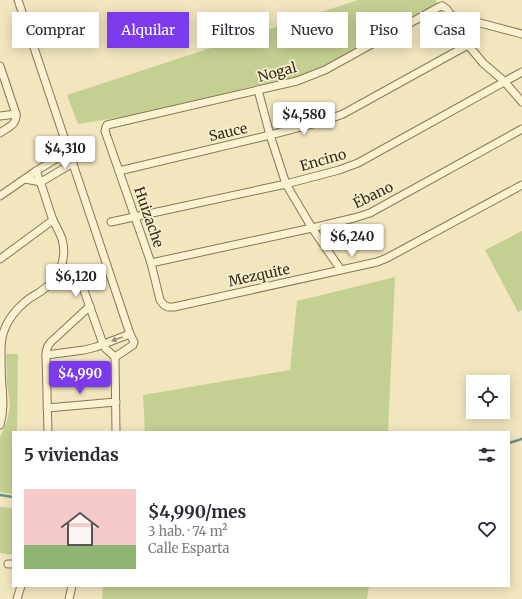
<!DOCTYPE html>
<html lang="es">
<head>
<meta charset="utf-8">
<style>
  :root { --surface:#fff; --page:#f7f7f7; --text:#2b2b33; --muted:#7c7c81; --line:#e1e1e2; --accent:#7c3aed }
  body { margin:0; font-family:Merriweather,serif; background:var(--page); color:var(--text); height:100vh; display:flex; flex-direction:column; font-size:15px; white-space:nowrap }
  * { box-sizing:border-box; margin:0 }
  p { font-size:13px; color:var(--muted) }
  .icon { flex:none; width:22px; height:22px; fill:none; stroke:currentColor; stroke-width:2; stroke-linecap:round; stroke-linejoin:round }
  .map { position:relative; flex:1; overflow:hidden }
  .side { position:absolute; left:12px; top:431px; width:498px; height:156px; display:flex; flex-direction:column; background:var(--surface); border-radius:0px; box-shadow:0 2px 10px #0003 }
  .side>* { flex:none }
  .top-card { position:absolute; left:12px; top:12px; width:498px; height:36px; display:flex; gap:8px }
  .buttons { position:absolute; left:466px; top:375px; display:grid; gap:8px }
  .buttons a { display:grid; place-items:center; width:44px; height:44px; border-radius:0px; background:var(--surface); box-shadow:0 2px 10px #0003; font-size:20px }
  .price { position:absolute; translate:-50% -34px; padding:0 9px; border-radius:4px; background:#fff; color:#222; font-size:13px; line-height:26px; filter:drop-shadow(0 1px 2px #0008) }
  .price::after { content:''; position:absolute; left:50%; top:24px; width:12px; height:9px; margin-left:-6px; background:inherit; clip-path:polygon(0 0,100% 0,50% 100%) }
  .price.active { background:var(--accent); color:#fff }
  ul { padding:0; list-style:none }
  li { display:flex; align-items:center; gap:12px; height:100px; padding:0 12px }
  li+li { border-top:1px solid var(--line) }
  li span { display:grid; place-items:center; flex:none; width:112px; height:80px; border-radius:0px; color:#555 }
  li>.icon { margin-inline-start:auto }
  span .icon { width:48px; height:48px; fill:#fffc; stroke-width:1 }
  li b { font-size:17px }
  h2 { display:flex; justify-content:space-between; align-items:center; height:48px; padding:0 12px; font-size:17px }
  .tag { padding:0 14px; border-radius:0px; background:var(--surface); box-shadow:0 2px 10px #0003; font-size:14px; line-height:36px }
  .tag.active { background:var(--accent); color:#fff }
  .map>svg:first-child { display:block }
</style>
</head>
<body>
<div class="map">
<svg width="522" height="599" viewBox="0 0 522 599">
  <rect width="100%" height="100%" fill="#f1e6be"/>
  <g fill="#c4d091">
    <path d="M358,0H436L437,4L312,73L251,87L215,97L148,113L78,124L67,95Z"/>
    <path d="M522,231V310L518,312L485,250Z"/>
    <path d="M395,277L388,432H145L143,395L290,370L297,301Z"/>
    <path d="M6,354H18L17,432H13V494L0,492V437L7,421L10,406L7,383Z"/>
    <path d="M0,507L13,508V555L0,553Z"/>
    <path d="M103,586H369L367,599H102Z"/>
  </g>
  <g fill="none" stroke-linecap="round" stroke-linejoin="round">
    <g stroke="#68918a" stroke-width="2.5">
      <path d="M509,443L522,439"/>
      <path d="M0,495L13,497"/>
    </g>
    <defs>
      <g id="minor">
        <path d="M18,0L130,334L134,342L133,345L115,357"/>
        <path d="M442,6L439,7L325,70L297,81L107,125L106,127L105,131L151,263L160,300L164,305L168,307H174L377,262L387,258L522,185"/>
        <path d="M442,6L447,9L468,45L483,63L504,81L522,102"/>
        <path d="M450,15L522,34"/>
        <path d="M0,66L16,114C17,125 8,127 0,133"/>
        <path d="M258,90L270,135L286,184L312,228L341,270"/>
        <path d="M0,116L16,114"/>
        <path d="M119,171L270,135L324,121L343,114L468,45"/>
        <path d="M25,179L41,182L73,163"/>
        <path d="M0,196L36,171L69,151"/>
        <path d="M111,222L286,184L339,170L358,163L522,72"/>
        <path d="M0,259L53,220"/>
        <path d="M151,263L312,228L354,218L370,213L522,129"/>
        <path d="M81,282L103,344L106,349L115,357L116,432"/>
        <path d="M46,355L84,350L96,347L130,334"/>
        <path d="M47,408L116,402"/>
        <path d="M0,425C4,412 3,399 2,386C1,375 1,363 1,352C1,345 1,338 4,331C7,321 16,309 25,302C29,298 35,295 40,292C58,280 68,261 62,239C60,233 56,226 53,220C47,204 43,187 36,171"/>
        <path d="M48,432L46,355C46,349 47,345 52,341L90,306"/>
        <path d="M8,564H13"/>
        <path d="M17,599L21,586"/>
        <path d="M69,599L72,586"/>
      </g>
    </defs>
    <use href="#minor" stroke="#8b7655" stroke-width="9"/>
    <use href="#minor" stroke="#fbf2d2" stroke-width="7"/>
  </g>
  <defs><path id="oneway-solid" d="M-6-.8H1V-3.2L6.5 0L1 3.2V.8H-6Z"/></defs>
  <use fill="#9a8f76" href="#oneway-solid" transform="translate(117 339) rotate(160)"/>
  <g text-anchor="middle" stroke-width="3.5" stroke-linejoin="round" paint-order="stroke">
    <g font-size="14" fill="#392c1b" stroke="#f8efce">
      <text transform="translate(277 72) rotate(-15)" y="5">Nogal</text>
      <text transform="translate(228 132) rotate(-13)" y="5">Sauce</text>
      <text transform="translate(323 160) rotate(-16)" y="5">Encino</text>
      <text transform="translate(373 195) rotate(-26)" y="5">Ébano</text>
      <text transform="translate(149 217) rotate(71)" y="5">Huizache</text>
      <text transform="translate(259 275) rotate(-12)" y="5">Mezquite</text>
    </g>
  </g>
</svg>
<div class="buttons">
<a><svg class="icon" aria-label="locate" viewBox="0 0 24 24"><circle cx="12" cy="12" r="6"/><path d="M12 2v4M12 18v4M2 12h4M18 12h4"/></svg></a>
</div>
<b class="price" style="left:304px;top:136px">$4,580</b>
<b class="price" style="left:65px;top:170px">$4,310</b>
<b class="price" style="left:352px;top:258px">$6,240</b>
<b class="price" style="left:76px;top:298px">$6,120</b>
<b class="price active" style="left:80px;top:395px">$4,990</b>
<div class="top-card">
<a class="tag">Comprar</a>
<a class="tag active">Alquilar</a>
<a class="tag">Filtros</a>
<a class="tag">Nuevo</a>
<a class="tag">Piso</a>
<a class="tag">Casa</a>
</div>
<section class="side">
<h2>5 viviendas<svg class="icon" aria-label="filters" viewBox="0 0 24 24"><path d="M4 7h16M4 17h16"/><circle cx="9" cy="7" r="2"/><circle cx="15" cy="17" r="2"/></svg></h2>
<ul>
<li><span style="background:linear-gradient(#f6c9c9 70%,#8fb573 0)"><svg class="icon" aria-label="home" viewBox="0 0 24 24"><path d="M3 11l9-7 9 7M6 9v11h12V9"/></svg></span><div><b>$4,990/mes</b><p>3 hab. · 74 m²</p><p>Calle Esparta</p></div><svg class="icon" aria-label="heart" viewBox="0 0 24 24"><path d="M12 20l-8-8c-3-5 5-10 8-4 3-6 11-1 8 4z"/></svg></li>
</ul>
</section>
</div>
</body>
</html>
